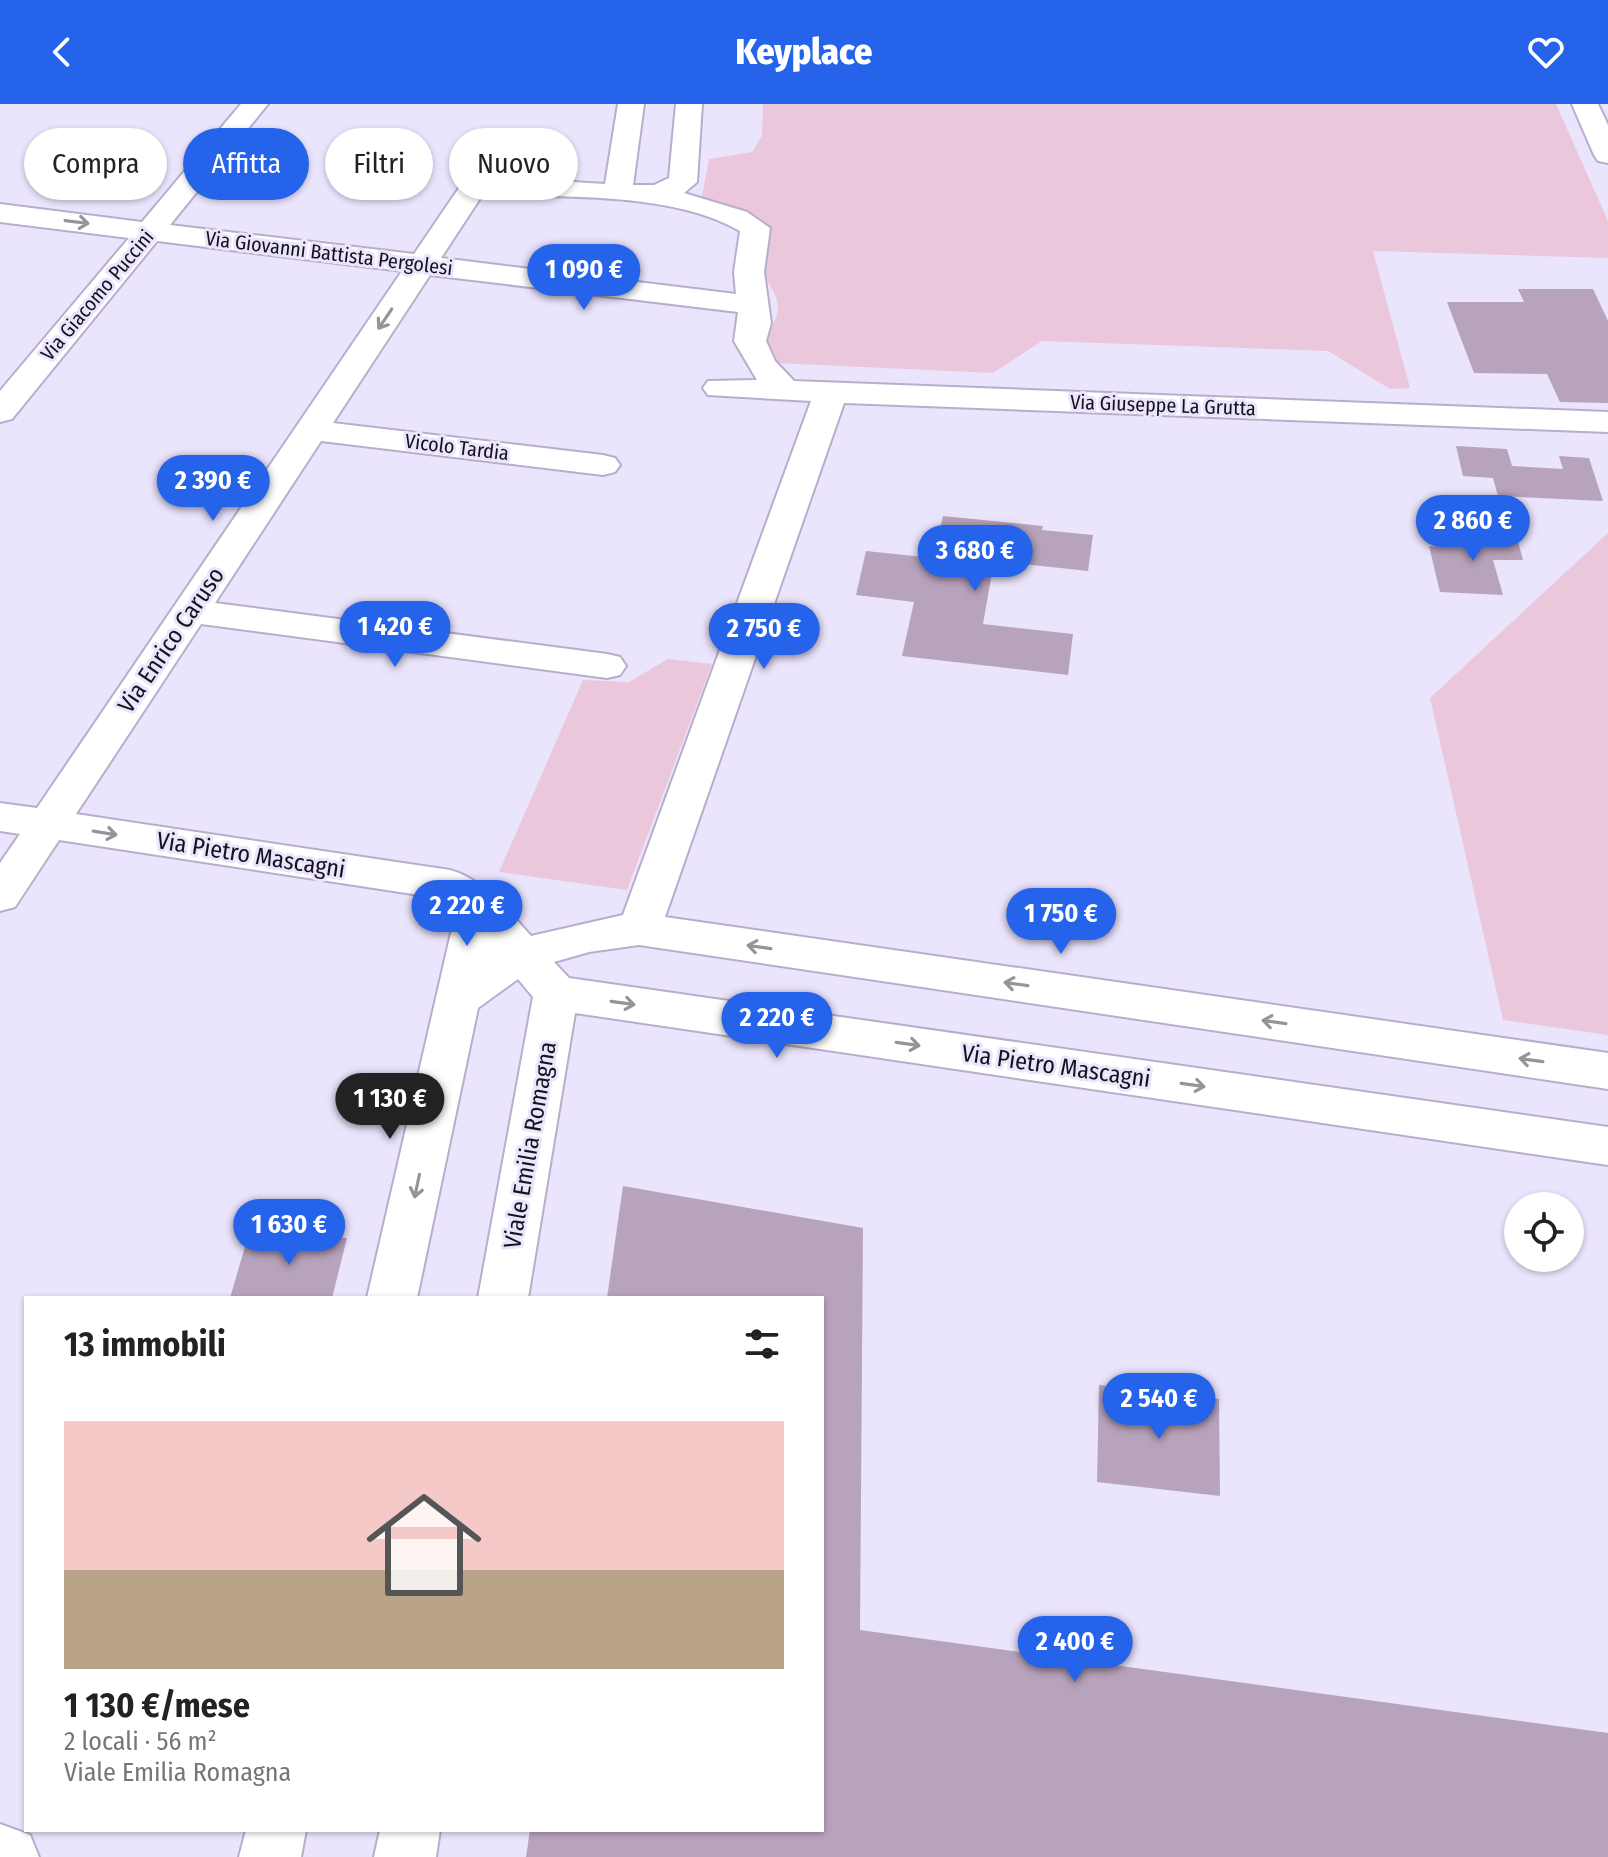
<!DOCTYPE html>
<html lang="it">
<head>
<meta charset="utf-8">
<style>
  :root { --surface:#fff; --page:#f2f2f2; --text:#222; --muted:#767676; --accent:#2563eb }
  body { margin:0; font-family:"Fira Sans Condensed",sans-serif; background:var(--page); color:var(--text); height:100vh; display:flex; flex-direction:column; font-size:30px; white-space:nowrap }
  * { box-sizing:border-box; margin:0 }
  p { font-size:26px; color:var(--muted) }
  .icon { flex:none; width:44px; height:44px; fill:none; stroke:currentColor; stroke-width:2; stroke-linecap:round; stroke-linejoin:round }
  .map { position:relative; flex:1; overflow:hidden }
  .sheet { position:absolute; left:24px; top:1192px; width:800px; height:536px; display:flex; flex-direction:column; background:var(--surface); border-radius:0px; box-shadow:0 2px 6px #0004 }
  .sheet>* { flex:none }
  .hud { position:absolute; left:24px; top:24px; width:800px; height:72px; display:flex; gap:16px }
  .buttons { position:absolute; left:1504px; top:1088px; display:grid; gap:16px }
  .buttons a { display:grid; place-items:center; width:80px; height:80px; border-radius:50%; background:var(--surface); box-shadow:0 2px 6px #0004; font-size:40px }
  .price { position:absolute; translate:-50% -68px; padding:0 18px; border-radius:28px; background:var(--accent); color:#fff; font-size:26px; line-height:52px; filter:drop-shadow(0 2px 4px #0008) }
  .price::after { content:''; position:absolute; left:50%; top:48px; width:24px; height:18px; margin-left:-12px; background:inherit; clip-path:polygon(0 0,100% 0,50% 100%) }
  .price.on { background:#222; color:#fff }
  ul { padding:0; list-style:none }
  li { display:grid; align-content:center; gap:16px; height:424px; padding:0 40px }
  li span { display:grid; place-items:center; height:248px; border-radius:0px; color:#555 }
  li>.icon { margin-inline-start:auto }
  span .icon { width:144px; height:144px; fill:#fffc; stroke-width:1 }
  li b { font-size:34px }
  h2 { display:flex; justify-content:space-between; align-items:center; height:96px; padding:0 40px; font-size:34px }
  .pill { padding:0 28px; border-radius:36px; background:var(--surface); box-shadow:0 2px 6px #0004; font-size:28px; line-height:72px }
  .pill.on { background:var(--accent); color:#fff }
  header { display:flex; justify-content:space-between; align-items:center; height:104px; padding:0 40px; background:var(--accent); color:#fff; font-size:36px; font-weight:800 }
  .map>svg:first-child { display:block }
</style>
</head>
<body>
<header><svg class="icon" aria-label="back" viewBox="0 0 24 24"><path d="M15 5l-7 7 7 7"/></svg>Keyplace<svg class="icon" aria-label="heart" viewBox="0 0 24 24"><path d="M12 20l-8-8c-3-5 5-10 8-4 3-6 11-1 8 4z"/></svg></header>
<div class="map">
<svg width="1608" height="1753" viewBox="0 0 1608 1753">
  <rect width="100%" height="100%" fill="#ebe4fd"/>
  <g fill="#ebc7dc">
    <path d="M763,0H1556L1608,117V154L1373,147L1410,284L1390,285L1328,247L1042,237L993,269L776,259L761,235C788,207 779,194 760,167L765,128L761,116L748,108L701,97L709,55L752,48L762,32Z"/>
    <path d="M1608,429V931L1503,916L1430,594Z"/>
    <path d="M668,555L712,560L627,786L499,768L583,576L629,578Z"/>
  </g>
  <g fill="#b8a3bc">
    <path d="M1518,185H1593L1608,217V299L1560,298L1547,270L1474,269L1447,198H1524Z"/>
    <path d="M1456,342L1507,345L1512,362L1563,365L1559,352L1589,354L1603,397L1498,392L1493,374L1463,372Z"/>
    <path d="M943,412L1043,422L1042,426L1093,431L1088,467L994,457L983,520L1073,530L1068,571L902,552L914,498L856,491L866,447L933,454Z"/>
    <path d="M1475,429L1516,430L1523,456H1493L1503,491L1440,488L1429,442L1446,443L1444,434L1477,435Z"/>
    <path d="M623,1082L863,1124L860,1526L1608,1629V1753H526L530,1726H822V1194H607Z"/>
    <path d="M249,1129L347,1134L332,1194H230Z"/>
    <path d="M1099,1281L1219,1295L1220,1392L1097,1378Z"/>
  </g>
  <g fill="none" stroke-linecap="round" stroke-linejoin="round">
    <defs>
      <g id="minor">
        <path d="M241,0H268L170,121L414,150L465,75L475,72L605,80L618,0H644L633,81H654L669,74L676,0H702L697,78L684,89L747,108L770,124L764,168L771,219L766,237L775,257L794,277L1608,308V328L844,299L665,813L1608,949V985L639,841L589,848L554,858L569,874L1608,1023V1061L575,909L528,1194H478L533,893L518,875L478,904L417,1194H367L456,807L439,794L59,736L15,803L0,807V759L20,730L0,727V699L37,704L402,167L157,137L12,315L0,318V287L129,134L0,118V100L142,118ZM483,90C562,94 671,87 740,127L734,168L736,190L441,154ZM430,171L738,208L734,237L757,276L708,277L703,284L708,291L811,297L623,811L531,832C507,806 485,776 450,766L76,710L201,520L607,574L620,571L626,562L620,553L607,550L215,499L321,337L603,371L615,368L620,361L615,354L603,351L333,319Z"/>
        <path d="M1572,0H1598L1608,21V59L1598,57L1594,51Z"/>
        <path d="M0,1720L30,1731L39,1753H0Z"/>
        <path d="M246,1726H306L301,1753H239Z"/>
        <path d="M380,1726H440L436,1753H374Z"/>
      </g>
    </defs>
    <use href="#minor" stroke="#b8aecc" stroke-width="4"/>
    <use href="#minor" fill="#fff" fill-rule="evenodd"/>
  </g>
  <defs><path id="oneway-shaft" d="M-6 0H5M1.5-3L5.5 0L1.5 3" fill="none" stroke-width="1.6" stroke-linecap="round" stroke-linejoin="round" transform="scale(2)"/></defs>
  <g stroke="#969499">
    <use href="#oneway-shaft" transform="translate(77 118) rotate(7)"/>
    <use href="#oneway-shaft" transform="translate(385 215) rotate(124)"/>
    <use href="#oneway-shaft" transform="translate(105 729) rotate(9)"/>
    <use href="#oneway-shaft" transform="translate(759 843) rotate(-172)"/>
    <use href="#oneway-shaft" transform="translate(1016 880) rotate(-172)"/>
    <use href="#oneway-shaft" transform="translate(623 899) rotate(8)"/>
    <use href="#oneway-shaft" transform="translate(1274 918) rotate(-172)"/>
    <use href="#oneway-shaft" transform="translate(908 940) rotate(8)"/>
    <use href="#oneway-shaft" transform="translate(1531 956) rotate(-172)"/>
    <use href="#oneway-shaft" transform="translate(1193 981) rotate(8)"/>
    <use href="#oneway-shaft" transform="translate(417 1082) rotate(102)"/>
  </g>
  <g text-anchor="middle" stroke-width="6" stroke-linejoin="round" paint-order="stroke">
    <g font-size="20" fill="#15121c" stroke="#ebe4fd">
      <text transform="translate(329 149) rotate(7)" y="7">Via Giovanni Battista Pergolesi</text>
      <text transform="translate(97 191) rotate(-50)" y="7">Via Giacomo Puccini</text>
      <text transform="translate(1163 301) rotate(2)" y="7">Via Giuseppe La Grutta</text>
      <text transform="translate(457 343) rotate(7)" y="7">Vicolo Tardia</text>
    </g>
    <g font-size="24" fill="#15121c" stroke="#ebe4fd">
      <text transform="translate(171 536) rotate(-56)" y="8">Via Enrico Caruso</text>
      <text transform="translate(251 751) rotate(9)" y="8">Via Pietro Mascagni</text>
      <text transform="translate(1056 962) rotate(8)" y="8">Via Pietro Mascagni</text>
      <text transform="translate(530 1041) rotate(-80)" y="8">Viale Emilia Romagna</text>
    </g>
  </g>
</svg>
<div class="buttons">
<a><svg class="icon" aria-label="locate" viewBox="0 0 24 24"><circle cx="12" cy="12" r="6"/><path d="M12 2v4M12 18v4M2 12h4M18 12h4"/></svg></a>
</div>
<b class="price" style="left:584px;top:208px">1 090 €</b>
<b class="price" style="left:213px;top:419px">2 390 €</b>
<b class="price" style="left:1473px;top:459px">2 860 €</b>
<b class="price" style="left:975px;top:489px">3 680 €</b>
<b class="price" style="left:395px;top:565px">1 420 €</b>
<b class="price" style="left:764px;top:567px">2 750 €</b>
<b class="price" style="left:467px;top:844px">2 220 €</b>
<b class="price" style="left:1061px;top:852px">1 750 €</b>
<b class="price" style="left:777px;top:956px">2 220 €</b>
<b class="price on" style="left:390px;top:1037px">1 130 €</b>
<b class="price" style="left:289px;top:1163px">1 630 €</b>
<b class="price" style="left:1159px;top:1337px">2 540 €</b>
<b class="price" style="left:1075px;top:1580px">2 400 €</b>
<div class="hud">
<a class="pill">Compra</a>
<a class="pill on">Affitta</a>
<a class="pill">Filtri</a>
<a class="pill">Nuovo</a>
</div>
<section class="sheet">
<h2>13 immobili<svg class="icon" aria-label="filters" viewBox="0 0 24 24"><path d="M4 7h16M4 17h16"/><circle cx="9" cy="7" r="2"/><circle cx="15" cy="17" r="2"/></svg></h2>
<ul>
<li><span style="background:linear-gradient(#f6c9c9 60%,#b9a48a 0)"><svg class="icon" aria-label="home" viewBox="0 0 24 24"><path d="M3 11l9-7 9 7M6 9v11h12V9"/></svg></span><div><b>1 130 €/mese</b><p>2 locali · 56 m²</p><p>Viale Emilia Romagna</p></div></li>
</ul>
</section>
</div>
</body>
</html>
